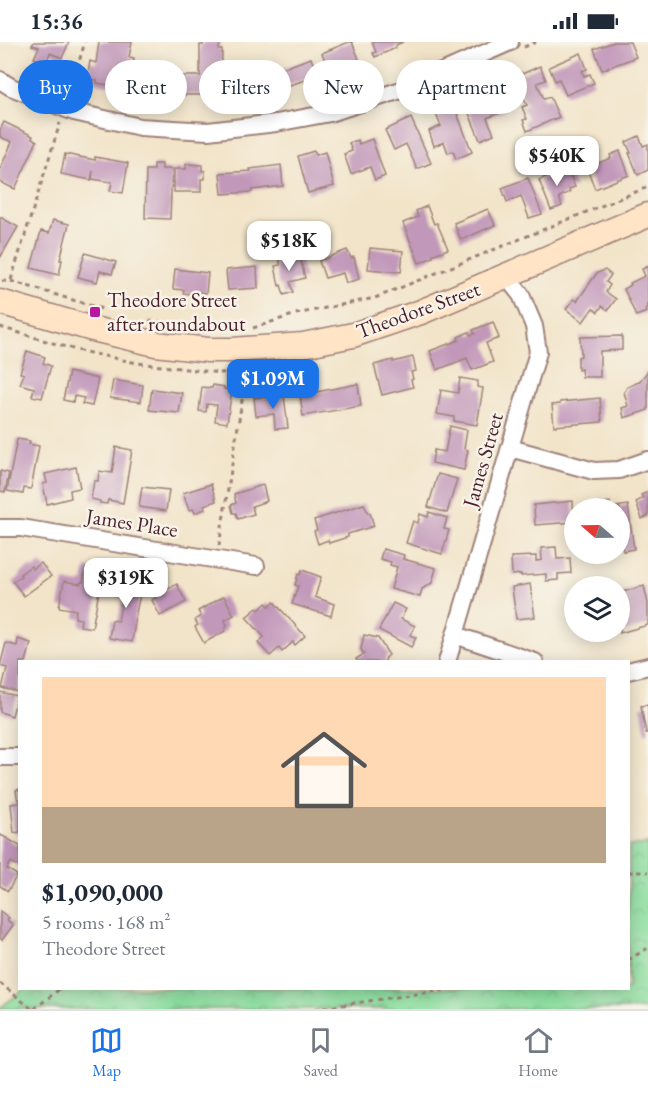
<!DOCTYPE html>
<html lang="en">
<head>
<meta charset="utf-8">
<style>
  :root { --surface:#fff; --page:#f2f2f3; --text:#1f2937; --muted:#747a83; --line:#e0e1e3; --accent:#1a73e8 }
  body { margin:0; font-family:"EB Garamond",serif; background:var(--page); color:var(--text); height:100vh; display:flex; flex-direction:column; font-size:22px; white-space:nowrap }
  * { box-sizing:border-box; margin:0 }
  p { font-size:20px; color:var(--muted) }
  .icon { flex:none; width:33px; height:33px; fill:none; stroke:currentColor; stroke-width:2; stroke-linecap:round; stroke-linejoin:round }
  .map { position:relative; flex:1; overflow:hidden }
  .details { position:absolute; left:18px; top:618px; width:612px; height:330px; display:flex; flex-direction:column; background:var(--surface); border-radius:0px; box-shadow:0 3px 15px #0003 }
  .details>* { flex:none }
  .banner { position:absolute; left:18px; top:18px; width:612px; height:54px; display:flex; gap:12px }
  .needle { width:39px; rotate:290deg }
  .buttons { position:absolute; left:564px; top:456px; display:grid; gap:12px }
  .buttons a { display:grid; place-items:center; width:66px; height:66px; border-radius:50%; background:var(--surface); box-shadow:0 3px 15px #0003; font-size:30px }
  .price { position:absolute; translate:-50% -51px; padding:0 14px; border-radius:12px; background:#fff; color:#222; font-size:20px; line-height:39px; filter:drop-shadow(0 2px 3px #0008) }
  .price::after { content:''; position:absolute; left:50%; top:36px; width:18px; height:14px; margin-left:-9px; background:inherit; clip-path:polygon(0 0,100% 0,50% 100%) }
  .price.on { background:var(--accent); color:#fff }
  ul { padding:0; list-style:none }
  li { display:grid; align-content:center; gap:12px; height:318px; padding:0 24px }
  li span { display:grid; place-items:center; height:186px; border-radius:0px; color:#555 }
  li>.icon { margin-inline-start:auto }
  span .icon { width:108px; height:108px; fill:#fffc; stroke-width:1 }
  li b { font-size:26px }
  .tag { padding:0 21px; border-radius:27px; background:var(--surface); box-shadow:0 3px 15px #0003; font-size:21px; line-height:54px }
  .tag.on { background:var(--accent); color:#fff }
  .status { display:flex; justify-content:space-between; align-items:center; height:42px; padding:0 30px; background:var(--surface); direction:ltr }
  .status svg { height:16px; fill:currentColor }
  .dock { display:flex; justify-content:space-around; align-items:center; height:84px; border-top:2px solid var(--line); background:var(--surface); font-size:16px; color:var(--muted) }
  .dock a { display:grid; justify-items:center; gap:3px }
  .dock .on { color:var(--accent) }
  .map>svg:first-child { display:block }
</style>
</head>
<body>
<div class="status"><b>15:36</b><svg viewBox="0 0 49 12"><path d="M0 12V9h3v3zM5 12V6h3v6zM10 12V3h3v9zM15 12V0h3v12zM26 1h20v11H26zM47 4h2v5h-2z"/></svg></div>
<div class="map">
<svg width="648" height="967" viewBox="0 0 648 967">
  <defs>
    <pattern id="park-crowns" width="20" height="18" patternUnits="userSpaceOnUse" patternTransform="scale(1.5)"><rect width="20" height="18" fill="#8ade9f"/><path d="M2 6a3 3 0 1 1 6 0M12 15a3 3 0 1 1 6 0" fill="none" stroke="#79be89"/></pattern>
  </defs>
  <rect width="100%" height="100%" fill="#f7f3e8"/>
  <filter id="ink" filterUnits="userSpaceOnUse"><feTurbulence type="fractalNoise" baseFrequency=".0167" numOctaves="2"/><feDisplacementMap in="SourceGraphic" scale="12" xChannelSelector="R" yChannelSelector="G"/><feConvolveMatrix kernelMatrix="1 2 1 2 8 2 1 2 1" color-interpolation-filters="sRGB"/></filter>
  <filter id="wash" filterUnits="userSpaceOnUse"><feTurbulence type="fractalNoise" baseFrequency=".008" numOctaves="4" result="noise"/><feDisplacementMap in="SourceGraphic" scale="24" xChannelSelector="R" yChannelSelector="G"/><feGaussianBlur stdDeviation="1.35" result="paint"/><feColorMatrix in="noise" values="0 0 0 0 0 0 0 0 0 0 0 0 0 0 0 0 0 1.4 0 .05"/><feComposite in="paint" operator="in"/></filter>
  <g filter="url(#wash)">
    <rect width="100%" height="100%" fill="#f2e4c9"/>
    <path fill="url(#park-crowns)" stroke="#6a7e65" stroke-width="1.5" d="M648,802V967H0V966L26,946H628L629,804Z"/>
    <g id="blocks">
      <g fill="#c197ba">
        <path d="M34,0H69L62,16L50,11L46,21L34,16L39,5L32,3Z"/>
        <path d="M99,0H132L129,15L134,16L130,42L115,39L114,44L97,41V38L87,37L90,19L96,21Z"/>
        <path d="M203,0H220L219,8H222L221,53H179L180,34H200V3H203Z"/>
        <path d="M349,0H352L359,17L329,29L322,11Z"/>
        <path d="M372,0H403L396,3V6L375,15L373,11L376,10Z"/>
        <path d="M614,0H630L636,15L602,28L594,7Z"/>
        <path d="M581,11L587,27L582,29L584,34L590,32L594,41L566,53L559,37L555,39L549,25Z"/>
        <path d="M311,16L319,38L306,43L305,38L287,44L281,27Z"/>
        <path d="M265,23L270,44L240,51L235,30Z"/>
        <path d="M540,24L546,38L537,41L544,57L550,55L559,75L527,89L523,78L527,77L522,65L527,63L522,52L512,56L505,40L512,37L511,34L521,30L522,32Z"/>
        <path d="M146,27L174,31L171,51L143,48Z"/>
        <path d="M490,50L492,53L498,50L505,69L487,76L494,92L480,98L466,64L480,59L478,55Z"/>
        <path d="M453,61L472,110L456,117L453,109L448,111L444,100L434,104L429,89L441,84L435,70L440,69L439,66Z"/>
        <path d="M411,76L431,121L417,127L406,102L394,108L385,88Z"/>
        <path d="M4,80L33,94L32,96L37,99L15,147L0,140V127L12,100L0,95V88Z"/>
        <path d="M639,94L643,104L648,102V128L638,133L629,111H631L626,100Z"/>
        <path d="M372,97L385,134L375,138L370,125L351,132L344,112L352,109L349,101L358,98L359,102Z"/>
        <path d="M314,109L316,113L325,110L334,144L308,151L298,114Z"/>
        <path d="M620,109L629,133L595,147L585,121L589,119L591,124L611,116L610,113Z"/>
        <path d="M65,112L95,118V115L128,121L123,151L110,149L112,140L92,137L93,129L91,138L61,132Z"/>
        <path d="M154,122H162V127H172L170,177L145,176L146,128H154Z"/>
        <path d="M186,122L202,123V129H205V137H201V150H174V127H186Z"/>
        <path d="M281,123L283,144L252,148V150L222,152L220,131L251,129L250,127Z"/>
        <path d="M567,126L575,145L569,147L570,150L559,155L562,164L551,168L539,138Z"/>
        <path d="M528,136L542,172L529,176L521,154L507,160L502,146Z"/>
        <path d="M427,164L434,182L437,181L448,207L432,213L433,215L419,221L403,181L418,175L416,169Z"/>
        <path d="M488,167L495,183L461,198L454,181Z"/>
        <path d="M0,175L18,185L0,216Z"/>
        <path d="M53,178L69,182L60,218H62L59,233L31,226L41,189L49,191Z"/>
        <path d="M370,206L403,209L401,230L368,227Z"/>
        <path d="M347,208L351,216L354,215L359,237L346,241L343,231L325,236L319,219Z"/>
        <path d="M85,211L116,220L112,232L100,229L97,240L78,235Z"/>
        <path d="M299,211L305,236L290,240L293,250L284,253L281,243L279,244L275,224L280,223V216Z"/>
        <path d="M648,224V266L645,267L647,270L636,274L624,247L631,243L630,241L645,234L642,227Z"/>
        <path d="M257,225L258,246L228,248L226,228Z"/>
        <path d="M175,227L208,231L206,251L196,250V253L183,251L184,248L173,247Z"/>
        <path d="M605,228L611,233L606,240L610,243L606,250L616,257L608,268L602,264L598,270L593,266L583,280L566,267L574,257L577,259L597,231Z"/>
        <path d="M493,280L499,296L486,301L493,320L472,328L467,316L437,328L430,309L459,298L458,295L469,290L470,293L475,292L473,288Z"/>
        <path d="M622,294V308L600,309V335H582L581,327L578,328V315L581,314L580,295Z"/>
        <path d="M27,309L45,315L43,321L51,324L42,356L32,354L34,346L20,342L24,332L20,331Z"/>
        <path d="M413,315L416,329L411,330L413,337L411,338L413,345L382,353L374,323L393,318V320Z"/>
        <path d="M648,329V368L624,376L622,366L628,364L624,350L627,345L639,340Z"/>
        <path d="M69,330L98,337L92,364L82,362L84,356L74,354L73,360L63,358Z"/>
        <path d="M460,336L478,339L477,345L483,346L477,383L454,379V375L437,372L441,348L458,351Z"/>
        <path d="M113,338L143,343L141,360L110,356Z"/>
        <path d="M358,342L361,364L303,374L300,353Z"/>
        <path d="M213,343L224,345V347L232,348L227,381L215,379L217,363L207,362L206,370L199,369L202,345L212,346Z"/>
        <path d="M152,347L182,351L179,371L149,368Z"/>
        <path d="M284,353L288,386L275,387L274,372L256,374L254,356Z"/>
        <path d="M600,356L602,380L554,384L552,363L560,362V360Z"/>
        <path d="M450,384L467,388L464,407L468,408L464,428L432,421L434,408L445,410Z"/>
        <path d="M17,397L30,399L29,402L39,404L31,447L24,446L23,452L7,449Z"/>
        <path d="M116,405L132,408L123,461L108,458L107,462L100,461V459L91,457L94,439H98L99,429L112,431Z"/>
        <path d="M76,425L80,446L70,448L71,456L47,462L43,442L47,441L45,432Z"/>
        <path d="M0,429L9,431L5,450L0,449Z"/>
        <path d="M438,432L457,437L447,471L428,465Z"/>
        <path d="M211,442L216,459L204,463L205,467L195,471L193,467L189,468L183,451Z"/>
        <path d="M263,443L267,459L252,464L254,472L238,477L236,471H233L231,463L236,461L234,452Z"/>
        <path d="M142,445L169,448L166,469L139,465Z"/>
        <path d="M648,450V474L642,477L636,460L643,456L641,453Z"/>
        <path d="M573,459L574,480L535,483L534,463Z"/>
        <path d="M610,460L611,466H594L593,462Z"/>
        <path d="M364,462L368,471H370L374,484L348,492V495L329,501L328,498L318,502L314,489L317,488L314,478Z"/>
        <path d="M628,463L634,507L623,509L621,492H620V466H615V465Z"/>
        <path d="M429,470L447,476L444,487L449,488L442,512L406,501L413,479L418,481L420,472L428,475Z"/>
        <path d="M556,505L557,517L570,516L571,531L558,532V538L546,539V532L521,534V532L512,533L511,515L536,514V519L542,518L541,506Z"/>
        <path d="M383,507L404,513L403,517L436,526L432,541L422,547L420,555L391,547L397,525L390,523L391,520L380,517Z"/>
        <path d="M41,521L51,534L24,554L13,540L21,534L20,532L31,524L33,527Z"/>
        <path d="M86,526L103,529L92,586L80,584L81,577L75,576L76,568L59,565L64,539L80,542L81,540H83Z"/>
        <path d="M302,528L321,535L315,555L334,562L331,574L292,562L298,544L295,543L298,532L300,533Z"/>
        <path d="M121,535L141,538L139,548H141L134,580H135L132,600L109,596L112,578L118,579L123,554L114,553L116,538L121,539Z"/>
        <path d="M177,542L186,560L160,574L152,558L159,554L158,552Z"/>
        <path d="M530,542L535,575L516,577L512,545Z"/>
        <path d="M644,544L648,561V583L620,591V570L627,568L622,550Z"/>
        <path d="M224,554L234,573L225,578L227,583L225,589L204,601L195,585L198,583L195,578L201,574L198,569Z"/>
        <path d="M274,560L305,594L295,603L293,600L282,610L279,606L270,614L258,601L264,595L246,575L257,566L259,568L266,561L269,564Z"/>
        <path d="M393,561L406,567L401,577L415,584L410,593L416,596L411,605L379,588Z"/>
        <path d="M364,593L378,596L389,613L386,615L385,620H358L356,617L364,612L361,607Z"/>
        <path d="M18,597L31,601L26,620H20V644L18,650L2,646L7,626L0,624L6,601L17,604Z"/>
        <path d="M0,650L17,654L12,674L0,670Z"/>
        <path d="M648,663V691H646L641,664Z"/>
        <path d="M20,747V790L14,791L11,762L18,761L16,748Z"/>
        <path d="M1,793L20,804V825L11,820L7,827L17,833L8,849L0,844V795Z"/>
        <path d="M0,869L9,876L7,878L13,883L2,898L0,896Z"/>
      </g>
    </g>
  </g>
  <g filter="url(#ink)">
    <use href="#blocks" fill-opacity="0" stroke="#9e827a" stroke-width="1.5"/>
    <g fill="none" stroke-linecap="round" stroke-linejoin="round">
      <defs>
        <g id="street">
          <path d="M0,38L11,45L74,70L140,85L208,89L276,81L330,71L401,48L510,0"/>
          <path d="M510,406L594,429L619,428L648,418"/>
          <path d="M0,486H21L256,524"/>
          <path d="M455,593L535,620"/>
          <path d="M447,620L538,310L534,284L521,253L506,234"/>
          <path d="M628,629L648,624"/>
          <path d="M0,715H20"/>
        </g>
        <path id="secondary" d="M0,260L89,286L156,302L208,308H232L303,303L353,293L421,270L648,173"/>
      </defs>
      <use href="#street" stroke="#9e827a" stroke-width="20"/>
      <use href="#secondary" stroke="#9e827a" stroke-width="27"/>
      <g stroke="#9e827a" stroke-width="3" stroke-dasharray="4.5 4.5" stroke-linecap="butt">
        <path d="M524,5L536,0"/>
        <path d="M69,52L85,0"/>
        <path d="M11,238L60,81"/>
        <path d="M2,239H11L102,267"/>
        <path d="M149,279L211,286H241"/>
        <path d="M0,285L76,308L137,321L220,331L247,329"/>
        <path d="M253,286L296,272L375,256L648,145"/>
        <path d="M219,504L247,327"/>
        <path d="M628,830H648"/>
        <path d="M628,918L648,906"/>
        <path d="M0,941L32,967"/>
        <path d="M34,967L61,946"/>
        <path d="M315,967L457,946"/>
      </g>
      <use href="#street" stroke="#fff" stroke-width="16"/>
      <use href="#secondary" stroke="#ffe4c6" stroke-width="24"/>
    </g>
  </g>
  <rect fill="#b5179e" stroke="#f7f3e8" stroke-width="2" x="89" y="264" width="12" height="12" rx="3"/>
  <g text-anchor="middle" stroke-width="5" stroke-linejoin="round" paint-order="stroke">
    <g font-size="21" fill="#4a1f2b" stroke="#f7f3e8" text-anchor="start">
      <text x="107" y="265">Theodore Street<tspan x="107" dy="24">after roundabout</tspan></text>
    </g>
    <g font-size="21" fill="#4a1f2b" stroke="#f7f3e8">
      <text transform="translate(418 268) rotate(-20)" y="7">Theodore Street</text>
      <text transform="translate(483 418) rotate(-74)" y="7">James Street</text>
      <text transform="translate(132 481) rotate(9)" y="7">James Place</text>
    </g>
  </g>
</svg>
<div class="buttons">
<a><svg class="needle" viewBox="-14 -14 28 28"><path d="M0-13l5 13h-10z" fill="#e53935"/><path d="M0 13l5-13h-10z" fill="#747a83"/></svg></a>
<a><svg class="icon" aria-label="layers" viewBox="0 0 24 24"><path d="M12 4l9 5-9 5-9-5zM3 14l9 5 9-5"/></svg></a>
</div>
<b class="price" style="left:557px;top:145px">$540K</b>
<b class="price" style="left:289px;top:230px">$518K</b>
<b class="price on" style="left:273px;top:368px">$1.09M</b>
<b class="price" style="left:126px;top:567px">$319K</b>
<div class="banner">
<a class="tag on">Buy</a>
<a class="tag">Rent</a>
<a class="tag">Filters</a>
<a class="tag">New</a>
<a class="tag">Apartment</a>
</div>
<section class="details">
<ul>
<li><span style="background:linear-gradient(#ffd9b3 70%,#b9a48a 0)"><svg class="icon" aria-label="home" viewBox="0 0 24 24"><path d="M3 11l9-7 9 7M6 9v11h12V9"/></svg></span><div><b>$1,090,000</b><p>5 rooms · 168 m²</p><p>Theodore Street</p></div></li>
</ul>
</section>
</div>
<nav class="dock">
<a class="on"><svg class="icon" aria-label="map" viewBox="0 0 24 24"><path d="M3 6l6-2 6 2 6-2v14l-6 2-6-2-6 2zM9 4v14M15 6v14"/></svg>Map</a>
<a><svg class="icon" aria-label="saved" viewBox="0 0 24 24"><path d="M7 4h10v16l-5-4-5 4z"/></svg>Saved</a>
<a><svg class="icon" aria-label="home" viewBox="0 0 24 24"><path d="M3 11l9-7 9 7M6 9v11h12V9"/></svg>Home</a>
</nav>
</body>
</html>
